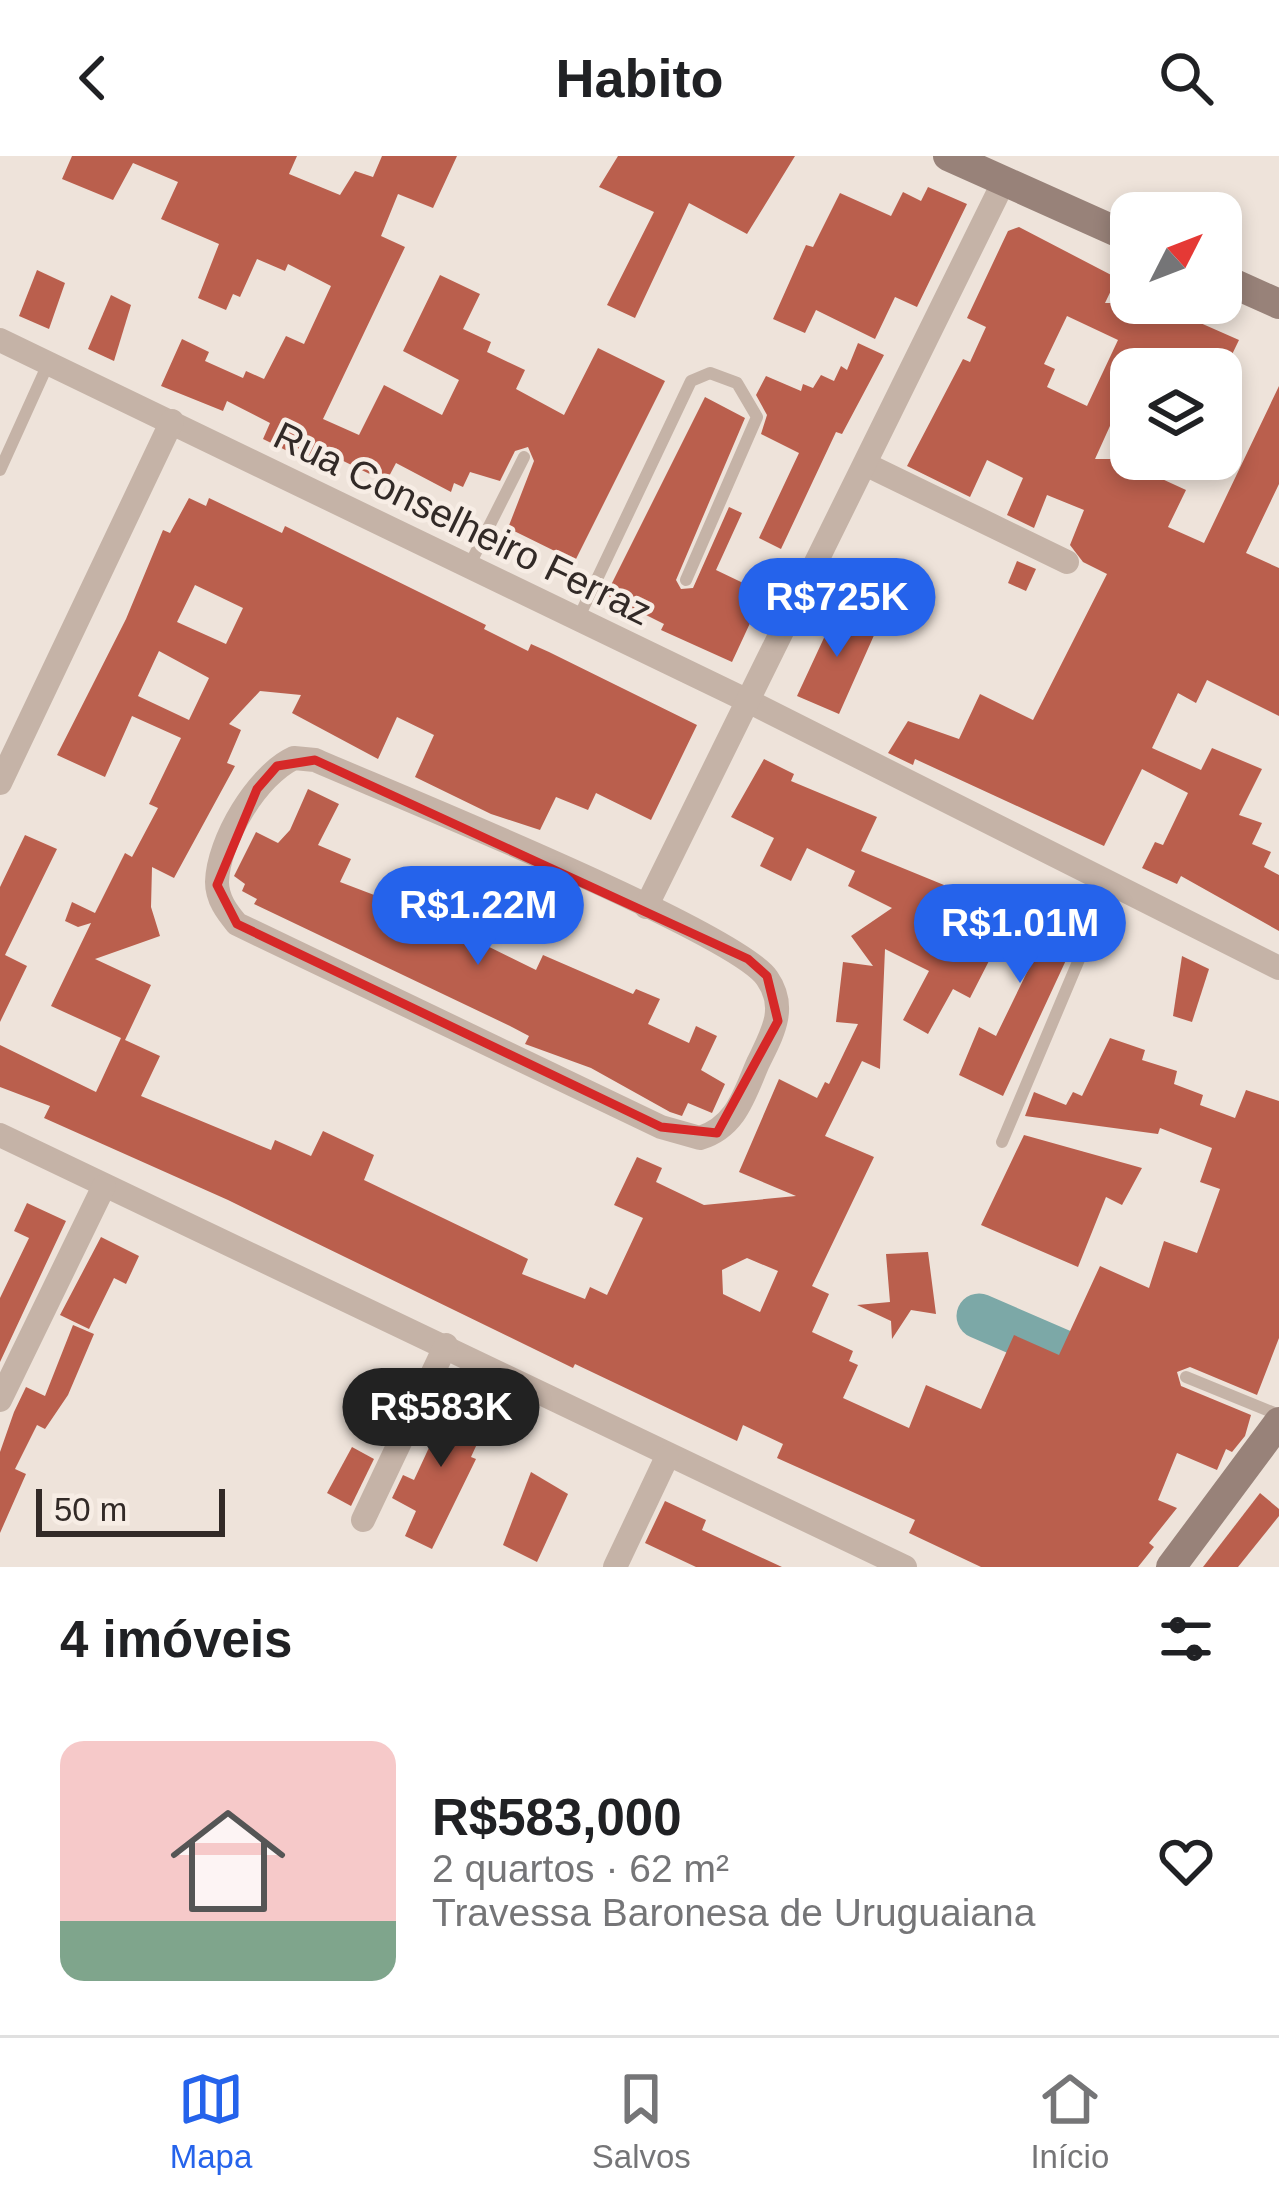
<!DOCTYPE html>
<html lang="pt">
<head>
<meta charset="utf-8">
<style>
  :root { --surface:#fff; --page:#f2f2f2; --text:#202124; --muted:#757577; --line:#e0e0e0; --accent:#2563eb }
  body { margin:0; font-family:Arial,sans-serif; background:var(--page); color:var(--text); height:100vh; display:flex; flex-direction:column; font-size:45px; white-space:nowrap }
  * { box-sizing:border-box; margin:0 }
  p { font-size:39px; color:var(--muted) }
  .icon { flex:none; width:66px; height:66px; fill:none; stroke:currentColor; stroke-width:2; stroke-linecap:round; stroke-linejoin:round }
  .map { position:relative; height:1411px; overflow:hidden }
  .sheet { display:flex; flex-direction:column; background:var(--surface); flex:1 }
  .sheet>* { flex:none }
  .needle { width:78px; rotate:48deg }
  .fabs { position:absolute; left:1110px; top:36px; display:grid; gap:24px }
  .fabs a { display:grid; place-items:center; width:132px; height:132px; border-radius:24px; background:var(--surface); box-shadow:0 6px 18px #0003; font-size:60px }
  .scale { position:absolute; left:36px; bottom:30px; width:189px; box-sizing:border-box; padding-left:12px; border:6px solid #322a27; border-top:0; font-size:33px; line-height:42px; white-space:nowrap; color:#322a27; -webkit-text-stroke:9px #f7ede5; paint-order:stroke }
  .price { position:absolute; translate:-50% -102px; padding:0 27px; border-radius:42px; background:var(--accent); color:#fff; font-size:39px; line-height:78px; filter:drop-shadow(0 3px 6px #0008) }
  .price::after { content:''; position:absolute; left:50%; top:72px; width:36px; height:27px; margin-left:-18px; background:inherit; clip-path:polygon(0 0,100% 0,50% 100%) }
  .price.on { background:#222; color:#fff }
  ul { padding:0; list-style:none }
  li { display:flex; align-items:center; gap:36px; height:300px; padding:0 60px }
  li span { display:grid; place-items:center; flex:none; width:336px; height:240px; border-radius:24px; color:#555 }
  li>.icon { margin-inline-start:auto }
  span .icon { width:144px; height:144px; fill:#fffc; stroke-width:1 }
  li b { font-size:51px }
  h2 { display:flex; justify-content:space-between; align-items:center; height:144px; padding:0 60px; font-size:51px }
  header { display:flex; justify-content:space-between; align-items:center; height:156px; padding:0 60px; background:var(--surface); font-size:54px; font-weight:600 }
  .menu { display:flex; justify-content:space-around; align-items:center; height:168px; border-top:3px solid var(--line); background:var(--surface); font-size:33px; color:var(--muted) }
  .menu a { display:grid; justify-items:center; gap:6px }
  .menu .on { color:var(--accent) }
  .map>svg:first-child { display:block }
</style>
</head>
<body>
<header><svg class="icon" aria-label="back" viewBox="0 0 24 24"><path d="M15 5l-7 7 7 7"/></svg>Habito<svg class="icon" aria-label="search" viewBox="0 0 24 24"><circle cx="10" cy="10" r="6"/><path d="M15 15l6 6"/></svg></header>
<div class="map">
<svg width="1279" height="1411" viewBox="0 0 1279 1411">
  <rect width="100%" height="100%" fill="#eee3da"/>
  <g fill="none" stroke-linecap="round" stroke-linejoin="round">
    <path stroke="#7ca8a7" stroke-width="45" d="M979,1160L1113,1218"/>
  </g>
  <g fill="#ba5f4d" fill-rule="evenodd">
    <path d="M72,0H297L289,18L340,39L355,15L373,21L382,0H457L433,52L398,38L381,80L405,91L323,263L359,279L384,229L442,259L459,224L403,195L440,119L480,138L463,173L491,186L487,196L525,214L516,233L564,259L598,192L665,225L575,405L508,372L534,305L528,291L515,295L500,325L470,316L463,331L454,327L451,336L396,307L386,326L321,294L314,308L263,283L270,267L227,245L223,255L161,230L182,183L209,196L205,205L243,222L246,215L264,223L286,180L304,188L331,130L288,108L285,115L257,103L240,141L233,138L226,154L198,142L219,88L161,63L178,26L133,7L113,44L62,23Z"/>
    <path d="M618,0H795L747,78L689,47L635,162L607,149L654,56L599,31Z"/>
    <path d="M928,31L967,48L917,151L895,141L875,183L816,154L805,177L773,163L806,89L813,91L840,37L891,60L903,36L921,45Z"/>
    <path d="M1019,71L1117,122L1105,147H1155L1239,184L1225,213H1131V242L1124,239L1095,303H1155L1149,317L1186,334L1168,371L1204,387L1279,230V328L1246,397L1279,412V560L1207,524L1196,547L1178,537L1152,592L1201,614L1212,592L1262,613L1239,659L1262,667L1252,688L1271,696L1264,711L1279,719V775L1181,720L1177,728L1142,712L1155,686L1163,689L1188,637L1142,613L1104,690L915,603L913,609L888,597L908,565L959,583L980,538L1033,564L1107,418L1083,406L1070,389L1084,354L1047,339L1034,372L1007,359L1023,322L987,304L970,341L907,310L963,203L970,206L986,171L967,162L1008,75ZM1067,160L1118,184L1087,250L1047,231L1055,213L1044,208Z"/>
    <path d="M37,114L65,127L49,173L19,160Z"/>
    <path d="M111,139L131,149L114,205L88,193Z"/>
    <path d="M858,187L884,199L842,278L836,276L781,393L759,382L799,297L761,278L767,259L756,239L766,220L801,235L803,228L813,232L821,219L834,225L841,210L847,214Z"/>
    <path d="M705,241L745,262L676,424L681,433L693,432L729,351L742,357L716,414L764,437L732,506L661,474L664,468L606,439Z"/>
    <path d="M189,342L206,350L209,342L282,377L285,370L486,469L484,473L528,495L531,488L549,496L697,569L651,664L596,637L588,654L556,641L540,674L491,658L415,621L434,579L397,561L378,603L292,557L301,539L260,535L229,568L241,574L227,607L235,610L174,722L152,711L151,751L160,780L95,803L151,829L125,884L160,900L141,940L271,994L275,984L311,1000L323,975L374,999L364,1024L528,1103L522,1118L585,1143L590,1131L607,1139L643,1062L614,1049L637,1001L662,1012L656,1026L704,1049L796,1040L739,1016L779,923L817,942L825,926L829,928L858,868L836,866L843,806L873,810L851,780L892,752L848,730L855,715L807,692L791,725L760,710L774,682L731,661L764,603L794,618L791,625L877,661L861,695L944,729L927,765L992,799L970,842L953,833L928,878L903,864L929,815L885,793L880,913L862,905L825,980L874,1001L812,1130L829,1138L812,1176L853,1195L849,1205L858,1209L843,1242L909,1272L926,1229L981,1253L1014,1179L1059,1199L1100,1110L1149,1132L1164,1085L1197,1097L1220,1033L1200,1026L1212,992L1160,972L1158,978L1025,960L1034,936L1066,949L1073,936L1082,940L1110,882L1145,894L1142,904L1177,915L1174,928L1203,939L1200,949L1235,962L1246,934L1279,945V1182L1257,1239L1190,1211L1177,1216L1181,1230L1251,1259L1245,1280L1232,1296L1226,1293L1217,1314L1177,1297L1158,1344L1177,1352L1149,1387L1154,1391L1138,1411H981L909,1377L915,1364L777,1302L783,1288L743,1269L737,1285L575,1208L573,1212L228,1044L44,962L50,950L0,931V889L96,936L121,882L51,850L91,767L78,771L65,765L72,746L95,757L125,697L132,701L158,652L149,648L181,582L132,560L105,621L57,599L126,463L163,374L170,377ZM195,429L243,452L226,488L177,466ZM159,495L209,522L189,564L138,540ZM747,1102L778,1115L760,1156L723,1138L722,1114Z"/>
    <path d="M1017,405L1036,413L1026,435L1008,427Z"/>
    <path d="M842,443L862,452L855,468L875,477L839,558L797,540Z"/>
    <path d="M308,633L339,648L318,689L351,703L340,726L411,753L420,733L474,759L465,779L536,814L543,799L633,838L636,833L660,843L648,868L689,887L696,870L717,880L701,914L725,928L712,957L688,947L682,960L670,956L591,912L525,888L529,880L510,870L254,748L257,743L242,735L245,728L234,720L256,676L278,687L290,674Z"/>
    <path d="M25,679L57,693L5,799L27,810L0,866V731Z"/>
    <path d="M1010,733L1080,774L1003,940L959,919L979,871L996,880L1029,812L982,789Z"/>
    <path d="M1182,800L1209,813L1192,866L1173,860Z"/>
    <path d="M1024,979L1142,1012L1122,1049L1106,1041L1078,1111L981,1069Z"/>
    <path d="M27,1047L66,1065L0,1206V1142L29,1082L14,1075Z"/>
    <path d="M101,1081L139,1100L126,1128L114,1122L89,1173L60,1159Z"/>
    <path d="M928,1096L936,1158L911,1154L892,1183L891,1165L857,1149L890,1146L886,1098Z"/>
    <path d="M73,1169L94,1178L68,1239L45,1273L37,1269L15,1313L26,1318L0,1377V1296L14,1256L26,1231L45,1240Z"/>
    <path d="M439,1242L488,1264L471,1301L476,1303L432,1393L405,1380L416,1355L392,1342L403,1319L414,1324L433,1283L422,1278Z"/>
    <path d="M352,1291L374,1303L351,1350L327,1337Z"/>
    <path d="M531,1316L568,1338L537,1406L503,1389Z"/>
    <path d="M1260,1337L1279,1353V1360L1238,1411H1203Z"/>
    <path d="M665,1345L706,1364L702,1374L782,1411H696L645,1387Z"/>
  </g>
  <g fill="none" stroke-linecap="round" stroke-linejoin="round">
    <g stroke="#c5b3a7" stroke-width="12">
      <path d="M0,314L48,208"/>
      <path d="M469,410L524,301"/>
      <path d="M578,463L691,225L710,217L737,227L757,261L686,424"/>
      <path d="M1002,986L1110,730"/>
      <path d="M1186,1221L1279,1259"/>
    </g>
    <g stroke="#c5b3a7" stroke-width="24">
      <path d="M0,184L748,545L1279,812"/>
      <path d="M865,308L1067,406"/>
      <path d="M294,602L315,604C388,636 736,776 767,822C788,852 772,878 758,907C744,939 736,971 700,982L661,971L237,768C227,756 217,743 217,726C218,685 257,619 294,602Z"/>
      <path d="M0,627L172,265"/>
      <path d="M646,751L1004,25"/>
      <path d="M0,979L905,1411"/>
      <path d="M0,1244L104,1030"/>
      <path d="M363,1364L446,1189"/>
      <path d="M615,1411L667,1301"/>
    </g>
    <g stroke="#988279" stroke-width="30">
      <path d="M948,0L1131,82"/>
      <path d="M1221,122L1279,148"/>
      <path d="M1171,1411L1279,1266"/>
    </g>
  </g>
  <path fill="none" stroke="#d62828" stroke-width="9" stroke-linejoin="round" d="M315,604L748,803L767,820L778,865L717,977L661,971L237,768L217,729L257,633L277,610Z"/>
  <g text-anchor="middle" stroke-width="9" stroke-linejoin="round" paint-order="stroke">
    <g font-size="39" fill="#322a27" stroke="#f7ede5">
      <text transform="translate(463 367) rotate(26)" y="14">Rua Conselheiro Ferraz</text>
    </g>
  </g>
</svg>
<div class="fabs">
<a><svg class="needle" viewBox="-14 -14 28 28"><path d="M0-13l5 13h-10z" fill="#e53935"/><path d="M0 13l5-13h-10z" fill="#757577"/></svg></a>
<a><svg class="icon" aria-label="layers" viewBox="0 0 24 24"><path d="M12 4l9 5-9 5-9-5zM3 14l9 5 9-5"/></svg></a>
</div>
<div class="scale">50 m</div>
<b class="price" style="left:837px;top:504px">R$725K</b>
<b class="price" style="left:478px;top:812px">R$1.22M</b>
<b class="price" style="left:1020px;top:830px">R$1.01M</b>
<b class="price on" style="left:441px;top:1314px">R$583K</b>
</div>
<section class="sheet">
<h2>4 imóveis<svg class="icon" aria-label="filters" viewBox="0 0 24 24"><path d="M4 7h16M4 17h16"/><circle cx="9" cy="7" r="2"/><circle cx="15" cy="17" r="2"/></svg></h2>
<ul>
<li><span style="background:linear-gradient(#f6c9c9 75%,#7fa58c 0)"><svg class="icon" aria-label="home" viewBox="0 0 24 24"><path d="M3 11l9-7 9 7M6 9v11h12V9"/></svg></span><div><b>R$583,000</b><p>2 quartos · 62 m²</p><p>Travessa Baronesa de Uruguaiana</p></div><svg class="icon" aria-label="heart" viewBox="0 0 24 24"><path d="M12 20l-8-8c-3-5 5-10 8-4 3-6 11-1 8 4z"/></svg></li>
</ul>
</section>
<nav class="menu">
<a class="on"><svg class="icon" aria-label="map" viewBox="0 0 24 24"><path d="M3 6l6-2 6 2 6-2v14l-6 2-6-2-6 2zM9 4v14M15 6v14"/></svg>Mapa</a>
<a><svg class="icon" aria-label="saved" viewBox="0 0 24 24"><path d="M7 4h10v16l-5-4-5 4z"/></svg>Salvos</a>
<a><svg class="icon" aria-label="home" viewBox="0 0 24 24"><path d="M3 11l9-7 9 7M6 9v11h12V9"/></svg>Início</a>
</nav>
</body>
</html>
